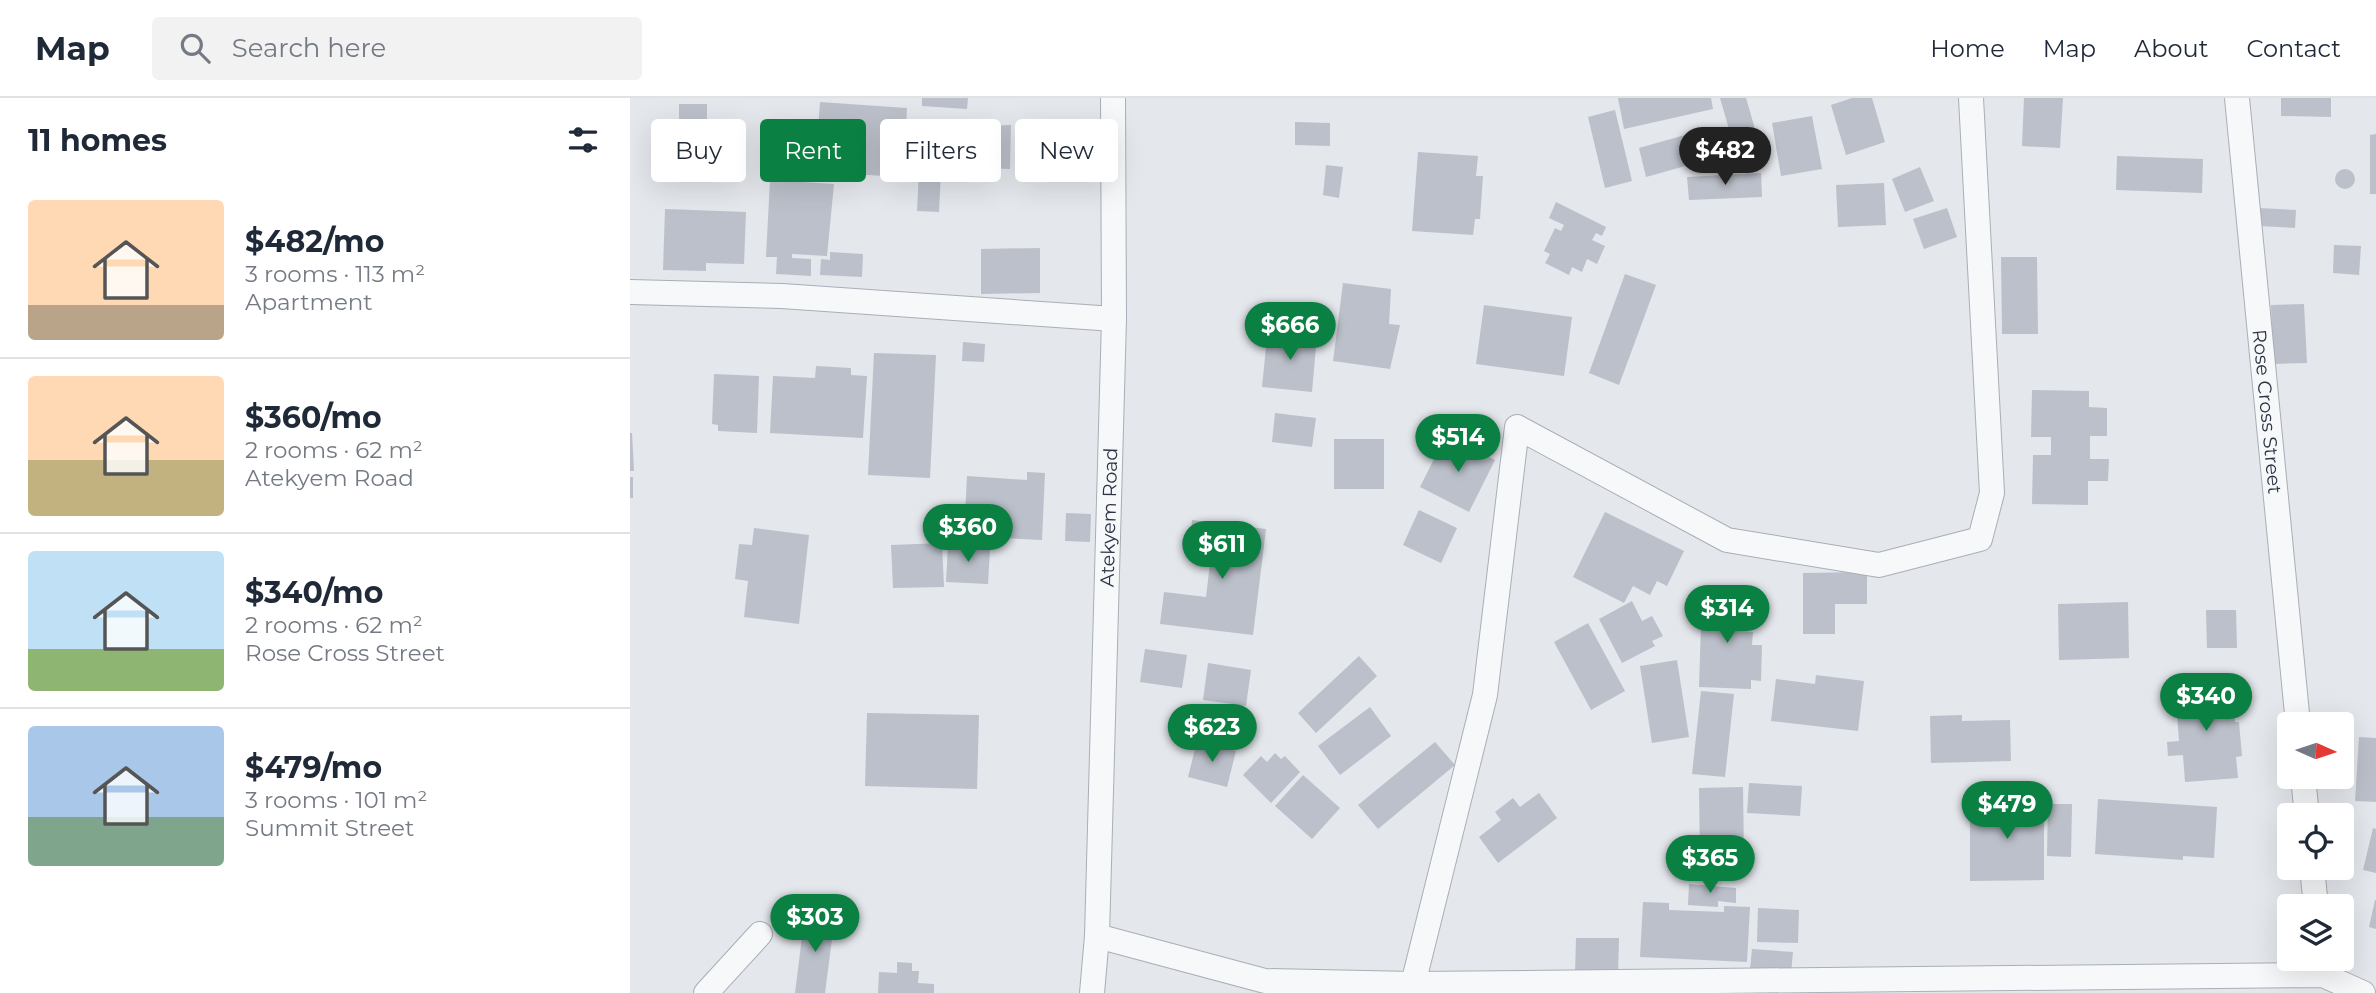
<!DOCTYPE html>
<html lang="en">
<head>
<meta charset="utf-8">
<style>
  :root { --surface:#fff; --page:#f2f2f3; --text:#1f2937; --muted:#747a83; --line:#e0e1e3; --accent:#0b8043 }
  body { margin:0; font-family:Montserrat,sans-serif; background:var(--page); color:var(--text); height:100vh; display:flex; flex-direction:column; font-size:26px; white-space:nowrap }
  * { box-sizing:border-box; margin:0 }
  p { font-size:23px; color:var(--muted) }
  .icon { flex:none; width:38px; height:38px; fill:none; stroke:currentColor; stroke-width:2; stroke-linecap:round; stroke-linejoin:round }
  .map { position:relative; flex:1; overflow:hidden }
  .details { display:flex; flex-direction:column; background:var(--surface); width:630px }
  .details>* { flex:none }
  .top-card { position:absolute; left:21px; top:21px; width:665px; height:63px; display:flex; gap:14px }
  .needle { width:46px; rotate:93deg }
  .fabs { position:absolute; left:1647px; top:614px; display:grid; gap:14px }
  .fabs a { display:grid; place-items:center; width:77px; height:77px; border-radius:7px; background:var(--surface); box-shadow:0 7px 28px #0002; font-size:35px }
  .price { position:absolute; translate:-50% -60px; padding:0 16px; border-radius:24px; background:var(--accent); color:#fff; font-size:23px; line-height:46px; filter:drop-shadow(0 2px 4px #0008) }
  .price::after { content:''; position:absolute; left:50%; top:42px; width:21px; height:16px; margin-left:-10px; background:inherit; clip-path:polygon(0 0,100% 0,50% 100%) }
  .price.selected { background:#222; color:#fff }
  ul { padding:0; list-style:none }
  li { display:flex; align-items:center; gap:21px; height:175px; padding:0 28px }
  li+li { border-top:2px solid var(--line) }
  li span { display:grid; place-items:center; flex:none; width:196px; height:140px; border-radius:7px; color:#555 }
  li>.icon { margin-inline-start:auto }
  span .icon { width:84px; height:84px; fill:#fffc; stroke-width:1 }
  li b { font-size:30px }
  h2 { display:flex; justify-content:space-between; align-items:center; height:84px; padding:0 28px; font-size:30px }
  .chip { padding:0 24px; border-radius:7px; background:var(--surface); box-shadow:0 7px 28px #0002; font-size:24px; line-height:63px }
  .chip.selected { background:var(--accent); color:#fff }
  header { display:flex; align-items:center; gap:42px; box-sizing:border-box; height:98px; padding:0 35px; background:var(--surface); border-bottom:2px solid var(--line) }
  header strong { font-size:33px }
  nav { display:flex; gap:38px; margin-inline-start:auto; font-size:24px }
  .search { width:490px; height:63px; background:var(--page); display:flex; align-items:center; gap:18px; box-sizing:border-box; padding:0 24px; border-radius:7px; color:var(--muted); font-size:26px }
  main { display:flex; flex:1; min-height:0 }
  .map>svg:first-child { display:block }
</style>
</head>
<body>
<header>
<strong>Map</strong>
<div class="search"><svg class="icon" aria-label="search" viewBox="0 0 24 24"><circle cx="10" cy="10" r="6"/><path d="M15 15l6 6"/></svg>Search here</div>
<nav><a>Home</a><a>Map</a><a>About</a><a>Contact</a></nav>
</header>
<main>
<section class="details">
<h2>11 homes<svg class="icon" aria-label="filters" viewBox="0 0 24 24"><path d="M4 7h16M4 17h16"/><circle cx="9" cy="7" r="2"/><circle cx="15" cy="17" r="2"/></svg></h2>
<ul>
<li><span style="background:linear-gradient(#ffd9b3 75%,#b9a48a 0)"><svg class="icon" aria-label="home" viewBox="0 0 24 24"><path d="M3 11l9-7 9 7M6 9v11h12V9"/></svg></span><div><b>$482/mo</b><p>3 rooms · 113 m²</p><p>Apartment</p></div></li>
<li><span style="background:linear-gradient(#ffd9b3 60%,#c2b280 0)"><svg class="icon" aria-label="home" viewBox="0 0 24 24"><path d="M3 11l9-7 9 7M6 9v11h12V9"/></svg></span><div><b>$360/mo</b><p>2 rooms · 62 m²</p><p>Atekyem Road</p></div></li>
<li><span style="background:linear-gradient(#bfe0f5 70%,#8fb573 0)"><svg class="icon" aria-label="home" viewBox="0 0 24 24"><path d="M3 11l9-7 9 7M6 9v11h12V9"/></svg></span><div><b>$340/mo</b><p>2 rooms · 62 m²</p><p>Rose Cross Street</p></div></li>
<li><span style="background:linear-gradient(#a9c7e8 65%,#7fa58c 0)"><svg class="icon" aria-label="home" viewBox="0 0 24 24"><path d="M3 11l9-7 9 7M6 9v11h12V9"/></svg></span><div><b>$479/mo</b><p>3 rooms · 101 m²</p><p>Summit Street</p></div></li>
</ul>
</section>
<div class="map">
<svg width="1746" height="895" viewBox="0 0 1746 895">
  <rect width="100%" height="100%" fill="#e4e7ec"/>
  <g fill="#bbc0ca">
    <path d="M292,0H338L337,11L292,8Z"/>
    <path d="M988,0H1081L1083,11L994,31Z"/>
    <path d="M1090,0H1116L1127,38L1103,45Z"/>
    <path d="M1222,0H1242L1255,44L1216,57L1201,7Z"/>
    <path d="M1394,0H1433L1430,50L1392,48Z"/>
    <path d="M1651,0H1701V19L1651,18Z"/>
    <path d="M190,4L277,10L273,79L185,74Z"/>
    <rect x="49" y="6" width="28" height="26"/>
    <path d="M985,12L1002,83L975,90L958,19Z"/>
    <path d="M1182,18L1192,71L1151,78L1142,25Z"/>
    <path d="M316,23L330,24V29L381,27L380,71L314,69Z"/>
    <path d="M665,24L700,25V48L665,47Z"/>
    <path d="M291,32L313,34L309,114L287,113Z"/>
    <path d="M1069,33L1077,62L1016,79L1009,50Z"/>
    <path d="M1746,36V96H1740V37Z"/>
    <path d="M788,54L848,58L846,78H853L850,121H845L843,137L782,133Z"/>
    <path d="M1487,58L1573,61L1572,95L1486,92Z"/>
    <path d="M696,67L713,69L709,100L693,97Z"/>
    <path d="M1290,69L1304,103L1275,114L1262,81Z"/>
    <circle cx="1715" cy="81" r="10"/>
    <path d="M1131,75L1132,99L1059,102L1057,79Z"/>
    <path d="M140,82L204,86L197,158L162,156V160L181,161V178L146,176L147,159H136Z"/>
    <path d="M1254,85L1256,127L1208,129L1206,87Z"/>
    <path d="M926,104L976,129L972,138L966,135L962,142L975,148L967,166L957,161L952,174L942,169L939,177L915,165L920,156L914,153L925,130L931,133L934,127L919,120Z"/>
    <path d="M1317,110L1327,139L1294,151L1283,121Z"/>
    <path d="M1629,110L1666,112L1665,130L1628,128Z"/>
    <path d="M35,111L116,114L114,166L76,165V173L33,172Z"/>
    <path d="M1704,147L1731,148L1729,177L1703,175Z"/>
    <path d="M410,150V195L351,196V151Z"/>
    <path d="M200,154L233,156L232,179L190,177L191,161L200,162Z"/>
    <path d="M1371,159H1407L1408,236H1372Z"/>
    <path d="M995,176L1026,187L989,287L959,275Z"/>
    <path d="M713,185L761,191L759,226L770,227L760,271L703,263Z"/>
    <path d="M1674,206L1677,265L1643,266L1641,207Z"/>
    <path d="M854,207L942,219L934,278L846,266Z"/>
    <path d="M642,233L687,237L682,294L632,289L637,240L642,241Z"/>
    <path d="M333,244L355,246L354,264L332,263Z"/>
    <path d="M244,255L306,257L300,380L238,377Z"/>
    <path d="M186,268L221,270V277L237,278L233,340L140,335L143,278L185,280Z"/>
    <path d="M84,276L129,278L127,335L88,333V327L82,326Z"/>
    <path d="M1402,292L1459,293V309L1477,310V338H1460V361H1479L1478,383H1458V407L1402,406L1403,357H1421V339H1401Z"/>
    <path d="M645,315L686,320L682,349L642,344Z"/>
    <path d="M0,335H2L4,373H0Z"/>
    <path d="M816,337L865,362L839,414L790,389Z"/>
    <rect x="704" y="341" width="50" height="50"/>
    <path d="M397,374L415,375L412,442L334,438L337,378L397,382Z"/>
    <rect x="0" y="379" width="3" height="21"/>
    <path d="M789,412L827,430L811,465L773,447Z"/>
    <path d="M975,414L1054,453L1037,488L1027,483L1020,497L1003,488L994,505L943,479Z"/>
    <path d="M436,415L461,416L460,444L435,443Z"/>
    <path d="M562,422L636,431L623,537L530,526L534,494L576,499L582,448L560,445Z"/>
    <path d="M124,430L179,437L169,526L114,519L118,483L105,481L109,446L122,447Z"/>
    <path d="M327,444L348,445L347,450L360,451L358,486L316,484L318,448H327Z"/>
    <path d="M312,445L314,489L263,490L261,447Z"/>
    <path d="M1237,474V506H1205V536H1173V475Z"/>
    <path d="M1072,495L1113,497L1112,533L1123,534L1122,547H1132L1131,583L1121,582V591L1069,589Z"/>
    <path d="M1002,503L1012,523L1022,518L1033,538L1022,543L1025,548L992,565L969,521Z"/>
    <path d="M1498,504L1499,560L1429,562L1428,506Z"/>
    <path d="M1576,512H1606L1607,550H1577Z"/>
    <path d="M958,525L995,593L961,612L924,544Z"/>
    <path d="M515,551L557,557L552,590L510,584Z"/>
    <path d="M729,558L747,578L686,635L668,615Z"/>
    <path d="M1047,562L1059,639L1022,645L1010,568Z"/>
    <path d="M578,565L621,572L616,608L573,602Z"/>
    <path d="M1186,577L1234,583L1228,633L1141,623L1146,581L1185,586Z"/>
    <path d="M1596,584L1598,617L1604,616L1605,624H1609L1612,658L1606,659L1608,680L1555,684L1553,657L1538,658L1537,644L1549,643L1545,588Z"/>
    <path d="M1071,593L1104,596L1095,679L1062,676Z"/>
    <path d="M740,609L761,638L710,677L688,648Z"/>
    <path d="M237,615L349,617L347,691L235,688Z"/>
    <path d="M1332,617V623L1380,622L1381,663L1301,665L1300,618Z"/>
    <path d="M1729,639L1746,640V704L1725,703Z"/>
    <path d="M567,643L606,653L597,689L558,679Z"/>
    <path d="M805,644L825,667L748,731L728,707Z"/>
    <path d="M645,655L651,661L655,658L670,674L641,705L613,677L631,658L637,664Z"/>
    <path d="M673,677L710,710L682,741L645,708Z"/>
    <path d="M1119,685L1172,688L1170,718L1117,715Z"/>
    <path d="M1113,689L1114,760H1070L1069,690Z"/>
    <path d="M909,695L927,720L868,765L849,739L871,722L865,714L883,700L890,709Z"/>
    <path d="M1468,701L1587,709L1584,760L1553,758V762L1465,756Z"/>
    <path d="M1340,703H1414V782L1340,783Z"/>
    <path d="M1418,706H1442L1441,759L1417,758Z"/>
    <path d="M1743,730L1746,731V775L1733,772Z"/>
    <path d="M1059,786L1106,790V805L1088,803V809L1058,807Z"/>
    <path d="M1745,802H1746V831L1739,829Z"/>
    <path d="M1013,804L1039,805V812L1094,814V808L1120,809L1117,864L1010,859Z"/>
    <path d="M1128,810L1169,812L1168,845L1127,844Z"/>
    <path d="M175,815L205,818L195,895H165Z"/>
    <path d="M946,840H989L988,878L945,877Z"/>
    <path d="M1122,851L1163,854L1161,875L1120,872Z"/>
    <path d="M267,864L282,865V873H289L288,885L304,886V895H248L249,874L267,875Z"/>
  </g>
  <g fill="none" stroke-linecap="round" stroke-linejoin="round">
    <defs>
      <g id="minor">
        <path id="s1" d="M1607,0L1668,626"/>
        <path d="M0,194L152,198L484,221"/>
        <path d="M1673,679L1677,718"/>
        <path d="M1682,770L1686,808"/>
        <path d="M467,838L635,883L783,886L1693,877L1733,895"/>
        <path d="M783,886L855,597L887,329L1097,442L1249,467L1350,441L1362,395L1341,0"/>
        <path d="M76,895L130,836"/>
        <path id="s2" d="M462,895L467,838L484,221L483,0"/>
      </g>
    </defs>
    <use href="#minor" stroke="#a9aeb7" stroke-width="26"/>
    <use href="#minor" stroke="#f7f8fa" stroke-width="24"/>
  </g>
  <g text-anchor="middle" stroke-width="7" stroke-linejoin="round" paint-order="stroke">
    <g font-size="19" fill="#2b3445" stroke="#f4f6f9">
      <text dy="7" stroke="none"><textPath href="#s1" startOffset="315">Rose Cross Street</textPath></text>
      <text dy="7" stroke="none"><textPath href="#s2" startOffset="476">Atekyem Road</textPath></text>
    </g>
  </g>
</svg>
<div class="fabs">
<a><svg class="needle" viewBox="-14 -14 28 28"><path d="M0-13l5 13h-10z" fill="#e53935"/><path d="M0 13l5-13h-10z" fill="#747a83"/></svg></a>
<a><svg class="icon" aria-label="locate" viewBox="0 0 24 24"><circle cx="12" cy="12" r="6"/><path d="M12 2v4M12 18v4M2 12h4M18 12h4"/></svg></a>
<a><svg class="icon" aria-label="layers" viewBox="0 0 24 24"><path d="M12 4l9 5-9 5-9-5zM3 14l9 5 9-5"/></svg></a>
</div>
<b class="price selected" style="left:1095px;top:89px">$482</b>
<b class="price" style="left:660px;top:264px">$666</b>
<b class="price" style="left:828px;top:376px">$514</b>
<b class="price" style="left:338px;top:466px">$360</b>
<b class="price" style="left:592px;top:483px">$611</b>
<b class="price" style="left:1097px;top:547px">$314</b>
<b class="price" style="left:1576px;top:635px">$340</b>
<b class="price" style="left:582px;top:666px">$623</b>
<b class="price" style="left:1377px;top:743px">$479</b>
<b class="price" style="left:1080px;top:797px">$365</b>
<b class="price" style="left:185px;top:856px">$303</b>
<div class="top-card">
<a class="chip">Buy</a>
<a class="chip selected">Rent</a>
<a class="chip">Filters</a>
<a class="chip">New</a>
</div>
</div>
</main>
</body>
</html>
